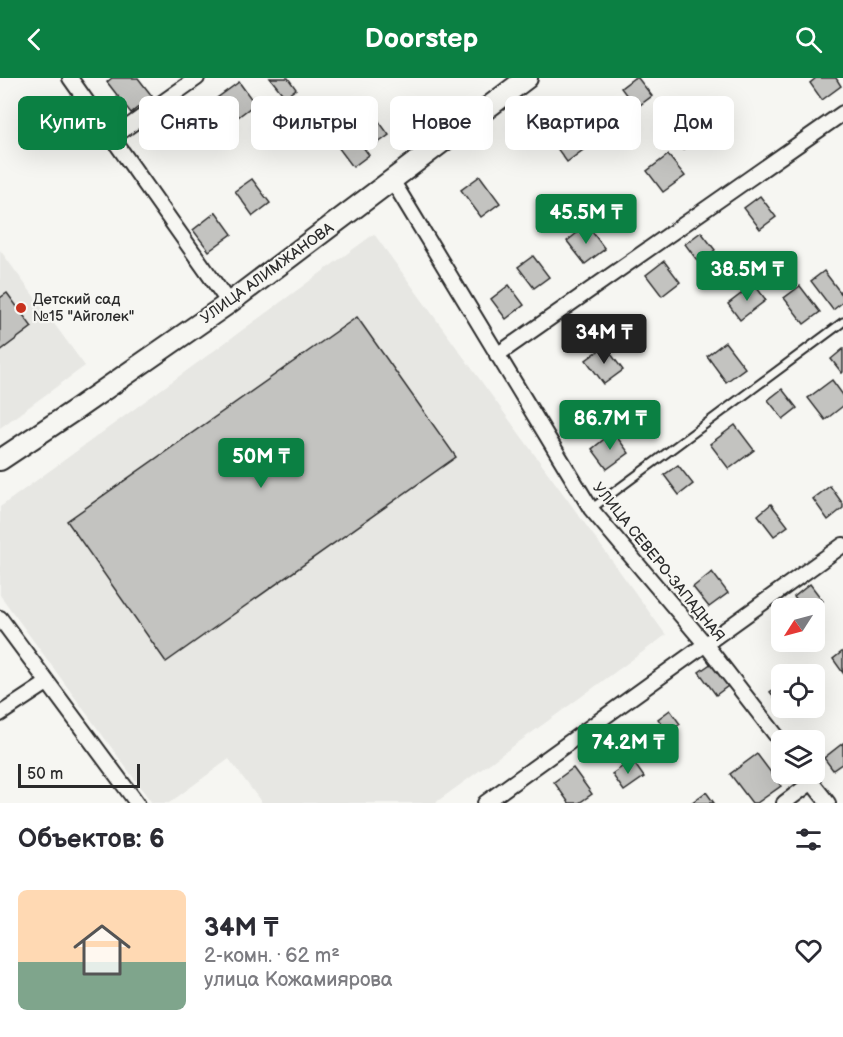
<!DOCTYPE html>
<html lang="ru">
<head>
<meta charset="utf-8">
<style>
  :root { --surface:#fff; --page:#f7f7f7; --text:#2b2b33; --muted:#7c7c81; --line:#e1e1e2; --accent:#0b8043 }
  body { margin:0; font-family:"Balsamiq Sans",sans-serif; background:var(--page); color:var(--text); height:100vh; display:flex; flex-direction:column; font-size:22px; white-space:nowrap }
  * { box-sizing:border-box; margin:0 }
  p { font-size:20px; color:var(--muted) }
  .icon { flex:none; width:33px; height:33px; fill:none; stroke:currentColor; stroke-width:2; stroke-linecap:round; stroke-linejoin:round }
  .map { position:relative; height:725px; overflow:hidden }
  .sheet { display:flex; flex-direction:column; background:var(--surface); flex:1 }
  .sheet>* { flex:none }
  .guide { position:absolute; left:18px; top:18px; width:807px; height:54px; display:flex; gap:12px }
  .needle { width:39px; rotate:234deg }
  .fabs { position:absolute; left:771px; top:520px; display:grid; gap:12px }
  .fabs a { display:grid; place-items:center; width:54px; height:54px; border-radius:9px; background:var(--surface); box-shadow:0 6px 24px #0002; font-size:30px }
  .scale { position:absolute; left:18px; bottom:15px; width:122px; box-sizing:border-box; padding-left:6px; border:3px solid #2b2b2b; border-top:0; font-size:16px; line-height:21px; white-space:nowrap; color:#2b2b2b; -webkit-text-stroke:4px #f6f6f2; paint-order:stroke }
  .price { position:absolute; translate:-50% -51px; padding:0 14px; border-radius:6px; background:var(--accent); color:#fff; font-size:20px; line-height:39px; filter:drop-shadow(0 2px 3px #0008) }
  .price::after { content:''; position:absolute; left:50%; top:36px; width:18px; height:14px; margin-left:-9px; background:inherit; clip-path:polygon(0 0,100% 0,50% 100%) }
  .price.current { background:#222; color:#fff }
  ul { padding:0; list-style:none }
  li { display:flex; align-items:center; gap:18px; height:150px; padding:0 18px }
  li+li { border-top:2px solid var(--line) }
  li span { display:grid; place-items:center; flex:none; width:168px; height:120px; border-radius:9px; color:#555 }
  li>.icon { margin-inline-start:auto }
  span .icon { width:72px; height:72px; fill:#fffc; stroke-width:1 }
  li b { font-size:26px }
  h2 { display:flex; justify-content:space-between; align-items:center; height:72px; padding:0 18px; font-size:26px }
  .pill { padding:0 21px; border-radius:9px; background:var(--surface); box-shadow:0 6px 24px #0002; font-size:21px; line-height:54px }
  .pill.current { background:var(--accent); color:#fff }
  header { display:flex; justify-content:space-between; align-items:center; height:78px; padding:0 18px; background:var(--accent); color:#fff; font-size:27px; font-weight:600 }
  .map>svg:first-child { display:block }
</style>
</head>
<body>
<header><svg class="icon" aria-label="back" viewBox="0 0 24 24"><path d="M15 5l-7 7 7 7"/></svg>Doorstep<svg class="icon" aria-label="search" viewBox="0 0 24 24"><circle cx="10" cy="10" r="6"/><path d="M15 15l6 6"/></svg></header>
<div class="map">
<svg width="843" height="725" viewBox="0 0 843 725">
  <rect width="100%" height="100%" fill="#f6f6f2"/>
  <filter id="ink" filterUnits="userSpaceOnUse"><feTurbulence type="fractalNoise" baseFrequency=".0167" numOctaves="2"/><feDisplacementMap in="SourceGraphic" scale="12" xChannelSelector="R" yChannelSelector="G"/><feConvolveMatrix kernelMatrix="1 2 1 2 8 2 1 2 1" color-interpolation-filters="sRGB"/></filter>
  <g filter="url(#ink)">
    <g fill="#e7e7e3">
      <path d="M374,156L666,557L435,725H262L229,681L169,725H152L0,517V429Z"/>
      <path d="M0,172L85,288L0,350Z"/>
    </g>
    <g fill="#c3c3c0" stroke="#2b2b2b" stroke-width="1.5">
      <path d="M112,0H138L152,18L131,35L107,4Z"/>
      <path d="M270,0H288L296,11L285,19Z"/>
      <path d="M634,0H638L652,18L636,30L621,10Z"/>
      <path d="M816,0H836L841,8L822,22L810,5Z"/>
      <path d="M239,4L255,26L234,42L217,20Z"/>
      <path d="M183,30L198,50L183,60L168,41Z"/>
      <path d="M688,35L704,56L683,72L667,50Z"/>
      <path d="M375,38L389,57L374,68L360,49Z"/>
      <path d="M348,49L369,77L353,89L332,61Z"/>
      <path d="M567,50L583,72L567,84L551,62Z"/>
      <path d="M668,77L685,98L663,114L647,93Z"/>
      <path d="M480,98L500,125L481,139L461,112Z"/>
      <path d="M252,101L270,125L253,138L235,113Z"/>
      <path d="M760,118L776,139L760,151L744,130Z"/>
      <path d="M216,134L232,156L209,173L193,152Z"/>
      <path d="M587,147L605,171L585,186L567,163Z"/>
      <path d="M701,154L715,172L699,185L685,166Z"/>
      <path d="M533,178L549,199L534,210L518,189Z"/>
      <path d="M664,183L680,204L662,218L646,197Z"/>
      <path d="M824,193L843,218V224L833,232L811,203Z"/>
      <path d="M754,206L766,222L740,242L728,226Z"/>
      <path d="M509,207L524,227L506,241L491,221Z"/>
      <path d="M800,208L820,234L804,246L784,220Z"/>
      <path d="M7,215L32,249L0,273V220Z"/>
      <path d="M357,239L456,379L166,584L67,443Z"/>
      <path d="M725,264L745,290L726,304L707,278Z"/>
      <path d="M605,268L623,292L604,306L586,282Z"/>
      <path d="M843,271V294L842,295L831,281Z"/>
      <path d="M832,302L843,317V328L825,342L808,320Z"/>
      <path d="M782,311L797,330L783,341L768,322Z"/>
      <path d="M735,347L754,372L729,391L710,366Z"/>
      <path d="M613,354L629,375L607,391L592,371Z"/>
      <path d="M678,387L693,406L679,417L664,397Z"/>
      <path d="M830,408L843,426V430L828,442L813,421Z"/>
      <path d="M771,426L788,448L774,458L758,437Z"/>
      <path d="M712,494L728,515L709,529L693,509Z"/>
      <path d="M810,506L823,523L813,531H803L794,519Z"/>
      <path d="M843,573V595L833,581Z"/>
      <path d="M712,585L728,608L716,617L699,594Z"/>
      <path d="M782,605V629L770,614Z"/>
      <path d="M670,632L680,646L668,655L658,641Z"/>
      <path d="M843,665V685L833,692L824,680Z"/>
      <path d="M757,676L781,708L757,725H752L730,696Z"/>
      <path d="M632,682L644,699L624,713L612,696Z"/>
      <path d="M573,690L592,716L579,725H569L554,704Z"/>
      <path d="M706,714L714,725H691Z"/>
    </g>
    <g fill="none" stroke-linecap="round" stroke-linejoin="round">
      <defs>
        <path id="lane" d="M591,431L843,244"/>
        <g id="street">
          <path d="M70,0L229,225"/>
          <path d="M112,60L197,0"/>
          <path d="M392,102L591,431L706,567L782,665"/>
          <path d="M497,277L843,35"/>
          <path d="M0,540L137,725"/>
          <path d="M0,636L47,605"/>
          <path d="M805,696L828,725"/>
          <path d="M485,725L843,467"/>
          <path d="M784,725L812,704"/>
        </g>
        <path id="secondary" d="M0,382L75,332L229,225L527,0"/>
      </defs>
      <use href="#lane" stroke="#2b2b2b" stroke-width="11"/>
      <use href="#street" stroke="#2b2b2b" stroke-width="18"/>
      <use href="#secondary" stroke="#2b2b2b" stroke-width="24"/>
      <use href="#lane" stroke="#f6f6f2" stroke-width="7"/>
      <use href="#street" stroke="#f6f6f2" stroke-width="14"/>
      <use href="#secondary" stroke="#f6f6f2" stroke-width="20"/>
    </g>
  </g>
  <circle fill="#c8321e" stroke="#f6f6f2" stroke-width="2" cx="21" cy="230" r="6"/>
  <g text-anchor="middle" stroke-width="4.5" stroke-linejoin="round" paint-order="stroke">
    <g font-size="15" fill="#2b2b2b" stroke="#f6f6f2">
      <text transform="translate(267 195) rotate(-36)" y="5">УЛИЦА АЛИМЖАНОВА</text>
      <text transform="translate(659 484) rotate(51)" y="5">УЛИЦА СЕВЕРО-ЗАПАДНАЯ</text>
    </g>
    <g font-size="15" fill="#2b2b2b" stroke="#f6f6f2" text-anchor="start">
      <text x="33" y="226">Детский сад<tspan x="33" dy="17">№15 "Айголек"</tspan></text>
    </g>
  </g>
</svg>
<div class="fabs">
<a><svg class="needle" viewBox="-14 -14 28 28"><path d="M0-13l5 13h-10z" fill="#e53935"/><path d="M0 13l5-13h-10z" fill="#7c7c81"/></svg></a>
<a><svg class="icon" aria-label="locate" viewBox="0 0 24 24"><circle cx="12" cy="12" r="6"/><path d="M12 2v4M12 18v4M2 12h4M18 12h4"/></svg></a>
<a><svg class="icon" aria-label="layers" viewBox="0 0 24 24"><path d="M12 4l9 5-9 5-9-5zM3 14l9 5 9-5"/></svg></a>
</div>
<div class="scale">50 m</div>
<b class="price" style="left:586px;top:167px">45.5M ₸</b>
<b class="price" style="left:747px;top:224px">38.5M ₸</b>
<b class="price current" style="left:604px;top:287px">34M ₸</b>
<b class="price" style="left:610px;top:373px">86.7M ₸</b>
<b class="price" style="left:261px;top:411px">50M ₸</b>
<b class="price" style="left:628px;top:697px">74.2M ₸</b>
<div class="guide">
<a class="pill current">Купить</a>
<a class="pill">Снять</a>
<a class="pill">Фильтры</a>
<a class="pill">Новое</a>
<a class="pill">Квартира</a>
<a class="pill">Дом</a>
</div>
</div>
<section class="sheet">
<h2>Объектов: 6<svg class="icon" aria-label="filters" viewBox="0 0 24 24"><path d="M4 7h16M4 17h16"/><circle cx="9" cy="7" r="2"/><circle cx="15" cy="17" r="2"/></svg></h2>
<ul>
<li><span style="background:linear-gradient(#ffd9b3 60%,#7fa58c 0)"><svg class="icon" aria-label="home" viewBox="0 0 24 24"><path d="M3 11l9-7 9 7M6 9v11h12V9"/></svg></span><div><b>34M ₸</b><p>2-комн. · 62 m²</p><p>улица Кожамиярова</p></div><svg class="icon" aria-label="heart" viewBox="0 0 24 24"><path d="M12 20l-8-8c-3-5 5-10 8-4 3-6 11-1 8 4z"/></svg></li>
</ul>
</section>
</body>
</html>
